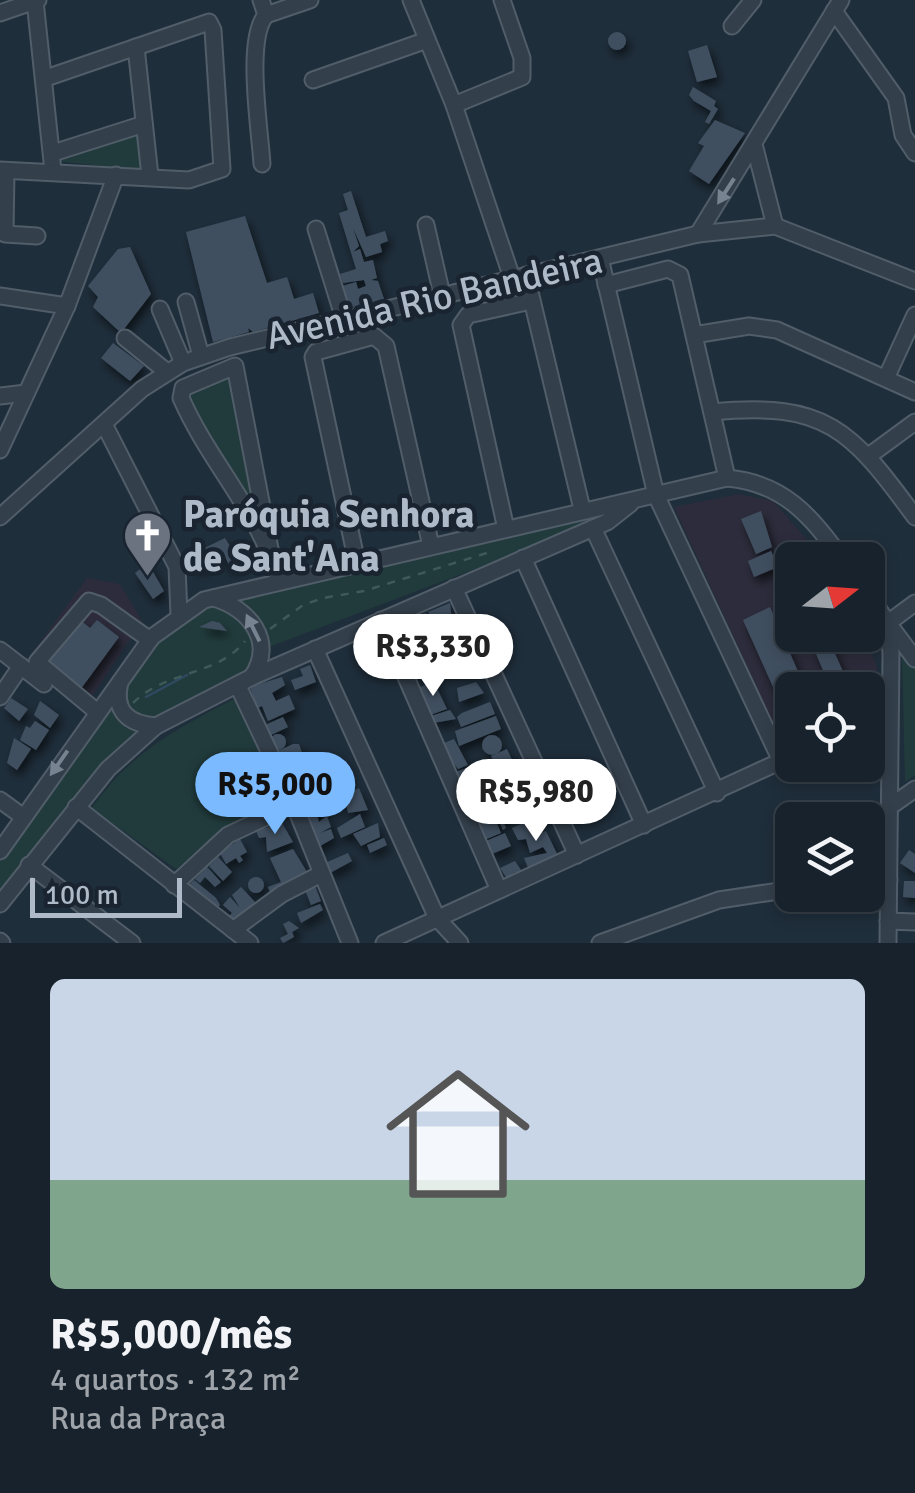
<!DOCTYPE html>
<html lang="pt">
<head>
<meta charset="utf-8">
<style>
  :root { --surface:#17222c; --page:#202a34; --text:#f1f3f6; --muted:#9ea4a9; --line:#363f48; --accent:#7bbaff }
  body { margin:0; font-family:Signika,sans-serif; background:var(--page); color:var(--text); height:100vh; display:flex; flex-direction:column; font-size:38px; white-space:nowrap }
  * { box-sizing:border-box; margin:0 }
  p { font-size:32px; color:var(--muted) }
  .icon { flex:none; width:55px; height:55px; fill:none; stroke:currentColor; stroke-width:2; stroke-linecap:round; stroke-linejoin:round }
  .map { position:relative; height:943px; overflow:hidden }
  .sheet { display:flex; flex-direction:column; background:var(--surface); flex:1 }
  .sheet>* { flex:none }
  .needle { width:65px; rotate:73deg }
  .controls { position:absolute; left:775px; top:542px; display:grid; gap:20px }
  .controls a { display:grid; place-items:center; width:110px; height:110px; border-radius:15px; background:var(--surface); box-shadow:0 5px 15px #0003,0 0 0 2px var(--line); font-size:50px }
  .scale { position:absolute; left:30px; bottom:25px; width:152px; box-sizing:border-box; padding-left:10px; border:5px solid #aebac8; border-top:0; font-size:28px; line-height:35px; white-space:nowrap; color:#aebac8; -webkit-text-stroke:8px #192430; paint-order:stroke }
  .price { position:absolute; translate:-50% -85px; padding:0 22px; border-radius:35px; background:#fff; color:#222; font-size:32px; line-height:65px; filter:drop-shadow(0 2px 5px #0008) }
  .price::after { content:''; position:absolute; left:50%; top:60px; width:30px; height:22px; margin-left:-15px; background:inherit; clip-path:polygon(0 0,100% 0,50% 100%) }
  .price.on { background:var(--accent); color:#111 }
  ul { padding:0; list-style:none }
  li { display:grid; align-content:center; gap:20px; height:530px; padding:0 50px }
  li span { display:grid; place-items:center; height:310px; border-radius:15px; color:#555 }
  li>.icon { margin-inline-start:auto }
  span .icon { width:180px; height:180px; fill:#fffc; stroke-width:1 }
  li b { font-size:42px }
  .map>svg:first-child { display:block }
</style>
</head>
<body>
<div class="map">
<svg width="915" height="943" viewBox="0 0 915 943">
  <defs>
    <filter id="shadow"><feDropShadow dx="3.5" dy="6" stdDeviation="5" flood-color="#0009"/></filter>
  </defs>
  <rect width="100%" height="100%" fill="#1f2e3b"/>
  <g fill="#2c2c3c">
    <path d="M739,494L773,501L825,560H792V635H864L877,666L878,779L833,765H868V690H792V764L674,507Z"/>
    <path d="M87,578L120,584L142,621L85,707L25,663Z"/>
  </g>
  <g fill="#213b3c">
    <path d="M141,131L145,171L58,161Z"/>
    <path d="M231,374L257,521L186,396Z"/>
    <path d="M649,498L591,525L261,650L259,635L213,598Z"/>
    <path d="M212,607C244,612 263,642 247,673L153,719L132,712L124,693C138,653 172,621 212,607Z"/>
    <path d="M902,651L915,669V775L905,782Z"/>
    <path d="M121,678V714L156,726L0,900V851Z"/>
    <path d="M234,699L281,800L226,826L176,869L92,808C129,754 177,728 234,699Z"/>
  </g>
  <g fill="none" stroke-linecap="round" stroke-linejoin="round">
    <path stroke="#2f4962" stroke-width="2.5" d="M146,697L187,675"/>
  </g>
  <g fill="#405060" filter="url(#shadow)">
    <circle cx="617" cy="41" r="9"/>
    <path d="M707,45L717,77L697,82L688,51Z"/>
    <path d="M693,87L716,101L714,106L718,109L709,124L705,122L711,111L694,101L689,95Z"/>
    <path d="M715,120L745,133L709,184L689,171L704,146L698,143Z"/>
    <path d="M351,191L366,237L385,231L388,241L380,244L382,252L366,257L353,228L359,246L353,252L360,249L364,262L373,260L377,278L371,280L378,281L384,299L345,309L339,287L356,282L358,289L366,286L364,280L343,283L340,274L356,269L339,213L348,210L343,194Z"/>
    <path d="M245,216L267,283L287,277L294,299L313,293L319,313L253,332L248,328L249,332L213,342L186,232Z"/>
    <path d="M130,247L151,294L121,333L93,307L98,297L88,286L118,249Z"/>
    <path d="M113,343L144,366L130,381L101,358Z"/>
    <path d="M761,511L772,547L756,554L741,519Z"/>
    <path d="M225,538L233,551L230,555L234,552L241,563L231,570L223,552L198,570L190,555Z"/>
    <path d="M771,551L778,567L754,577L748,561Z"/>
    <path d="M148,563L164,591L153,599L135,573Z"/>
    <path d="M792,563V592L784,595L778,581L787,577L782,567Z"/>
    <path d="M450,603L452,621L439,626L428,612Z"/>
    <path d="M770,607L806,690H792V703L782,707L743,620Z"/>
    <path d="M426,613L429,633L422,636L413,618Z"/>
    <path d="M79,619L90,628L97,620L119,637L80,690L45,662Z"/>
    <circle cx="405" cy="631" r="10"/>
    <path d="M212,621L220,623L227,631L199,627Z"/>
    <path d="M459,637L464,650L427,662L423,652Z"/>
    <path d="M415,639L426,668L411,674L398,647Z"/>
    <path d="M830,642L848,683L831,689L814,649Z"/>
    <path d="M310,665L316,682L295,690L291,680L303,676L300,669Z"/>
    <path d="M282,677L285,685L272,693L276,701L289,695L295,709L268,721L262,706L257,708L250,687Z"/>
    <path d="M434,682L447,709L430,715L420,687Z"/>
    <path d="M476,682L484,693L459,702L457,688Z"/>
    <path d="M11,698L28,709L19,721L4,708Z"/>
    <path d="M40,701L59,715L50,728L34,715Z"/>
    <path d="M490,702L495,714L461,727L457,717L462,713Z"/>
    <path d="M450,710L456,719L433,723L431,716Z"/>
    <path d="M496,716L501,729L459,746L455,731Z"/>
    <path d="M283,717L288,727L267,737L263,726Z"/>
    <path d="M35,721L49,730L36,750L20,740L26,726L30,728Z"/>
    <circle cx="278" cy="742" r="8"/>
    <circle cx="492" cy="745" r="10"/>
    <path d="M14,738L31,749L17,770L7,763Z"/>
    <path d="M454,739L468,765L458,769L439,745Z"/>
    <path d="M293,744H299L308,771L321,765L330,775L296,788L292,780L304,772L292,777V769L286,763L280,766L274,753Z"/>
    <path d="M507,749L512,760L495,765L491,756Z"/>
    <path d="M517,760L520,768L498,777V769Z"/>
    <path d="M469,767L489,803L481,809L490,806L485,815L492,812L501,833L482,841L456,772Z"/>
    <path d="M332,777L338,789L301,804L296,793Z"/>
    <path d="M518,777L522,787L508,793L504,784Z"/>
    <path d="M359,788L368,810L348,813L344,795Z"/>
    <path d="M524,789L528,804L502,818L506,828L503,830L492,805L498,802L504,808L500,801Z"/>
    <path d="M318,799L323,813L317,815L319,822L327,816L331,827L320,833L331,829L334,838L315,849L298,808Z"/>
    <path d="M360,814L365,827L341,838L337,828Z"/>
    <path d="M532,819L538,834L546,831L559,858L529,870L524,858L547,853L543,847L530,853L526,839L518,840L512,828Z"/>
    <path d="M282,823L293,842L267,852L266,837L259,838L256,831Z"/>
    <path d="M378,823L380,837L361,846L353,834Z"/>
    <path d="M505,833L511,846L492,854L486,841Z"/>
    <path d="M384,838L387,845L370,853L367,845Z"/>
    <path d="M240,839L247,852L240,856L243,860L239,863L236,858L226,864L220,853Z"/>
    <path d="M293,849L307,872L270,892L268,887L281,882L270,858Z"/>
    <path d="M909,850L915,854V873L900,863Z"/>
    <path d="M348,853L352,861L330,873L325,863Z"/>
    <path d="M218,857L232,872L223,881L209,866Z"/>
    <path d="M515,861L523,873L517,876L515,872L508,880L500,868Z"/>
    <path d="M207,867L221,882L215,887L205,877L200,883L195,879Z"/>
    <circle cx="256" cy="885" r="8"/>
    <path d="M194,880L216,898L220,905L216,910L188,886Z"/>
    <path d="M904,881H915V898L903,897Z"/>
    <path d="M315,886L321,901L311,905L305,890Z"/>
    <path d="M241,887L255,902L233,923L227,918L232,913L223,905L230,897L240,908L232,895Z"/>
    <path d="M320,904L323,910L301,923L297,913Z"/>
    <path d="M289,921L299,928L292,932L294,937L283,943L280,938L288,934L283,924Z"/>
  </g>
  <g fill="none" stroke-linecap="round" stroke-linejoin="round">
    <defs>
      <g id="minor">
        <path d="M261,0L266,15C245,39 260,130 262,164"/>
        <path d="M411,0L454,105L512,278"/>
        <path d="M35,1L53,171"/>
        <path d="M834,11L896,98L903,135L915,153"/>
        <path d="M0,13L38,0"/>
        <path d="M266,15L310,0"/>
        <path d="M732,26L753,0"/>
        <path d="M136,47L150,176"/>
        <path d="M313,80L427,40"/>
        <path d="M454,105L522,77V58L502,0"/>
        <path d="M755,148L775,226"/>
        <path d="M53,153L144,124"/>
        <path d="M0,170L189,180L222,169L213,30L209,22L46,78"/>
        <path d="M6,171L5,234L37,236"/>
        <path d="M426,225L442,295"/>
        <path d="M316,229L344,319"/>
        <path d="M698,234L841,0"/>
        <path d="M526,275L582,509"/>
        <path d="M606,285L668,269L680,275L727,478"/>
        <path d="M0,296L67,306"/>
        <path d="M186,302L201,356"/>
        <path d="M160,309L183,363"/>
        <path d="M694,335L749,326L777,330L915,392"/>
        <path d="M125,338L167,372"/>
        <path d="M887,376L915,315"/>
        <path d="M0,396L26,393"/>
        <path d="M712,412C825,401 851,429 915,517"/>
        <path d="M105,426L177,567L179,615"/>
        <path d="M0,450L67,306L116,175"/>
        <path d="M870,455L915,422"/>
        <path d="M0,517L142,389L183,363L230,347L698,234L775,226L915,281"/>
        <path d="M593,528L717,793"/>
        <path d="M506,529L461,325L468,315L531,301"/>
        <path d="M271,554L235,366L183,388L181,398C209,462 260,513 279,581"/>
        <path d="M523,558L644,825"/>
        <path d="M357,563L313,357L316,352L374,336L386,346L431,546"/>
        <path d="M454,588L577,855"/>
        <path d="M868,594L888,623L891,653L888,943"/>
        <path d="M214,598C249,609 276,641 252,677"/>
        <path d="M915,603L888,623L915,659"/>
        <path d="M381,620L499,890"/>
        <path d="M315,649L437,918L460,943"/>
        <path d="M0,650L44,684"/>
        <path d="M120,682C113,711 128,724 156,726"/>
        <path d="M238,686L294,804L350,943"/>
        <path d="M0,697L21,666"/>
        <path d="M96,711L37,662L89,601L101,605L150,640"/>
        <path d="M0,800L22,816"/>
        <path d="M891,806L915,789"/>
        <path d="M76,807L250,943"/>
        <path d="M0,851L152,637L204,600L727,478C784,483 811,516 843,560"/>
        <path d="M29,865L132,943"/>
        <path d="M868,882L889,880"/>
        <path d="M174,885L228,835L294,804"/>
        <path d="M0,904L108,769L156,726L252,677L607,522L630,504"/>
        <path d="M888,921L915,922"/>
        <path d="M233,930L282,894L321,874"/>
        <path d="M0,941L2,943"/>
        <path d="M384,943L781,761L656,495L600,258"/>
        <path d="M600,943L719,900L792,889"/>
      </g>
    </defs>
    <use href="#minor" stroke="#515d69" stroke-width="19"/>
    <g stroke="#3f5859" stroke-width="2.5" stroke-dasharray="8 8" stroke-linecap="butt">
      <path d="M270,629L303,605L323,598L364,591L490,552"/>
      <path d="M133,703C166,670 218,676 245,641"/>
    </g>
    <use href="#minor" stroke="#333f4b" stroke-width="15"/>
  </g>
  <defs><path id="oneway-solid" d="M-6-.8H1V-3.2L6.5 0L1 3.2V.8H-6Z" transform="scale(2.5)"/></defs>
  <g fill="#778390">
    <use href="#oneway-solid" transform="translate(726 191) rotate(123)"/>
    <use href="#oneway-solid" transform="translate(253 628) rotate(-116)"/>
    <use href="#oneway-solid" transform="translate(59 763) rotate(125)"/>
  </g>
  <defs>
    <symbol id="church-pin" viewBox="-11 -11 22 30"><path d="M0 17L-7.5 6A9.5 9.5 0 1 1 7.5 6Z" fill="#6b7280" stroke="#192430"/><path d="M-1.2-6h2.4v3.5h3.3v2.4h-3.3V6h-2.4V-.1h-3.3v-2.4h3.3Z" fill="#fff"/></symbol>
  </defs>
  <g fill-rule="evenodd">
    <use href="#church-pin" x="120" y="508" width="55" height="75"/>
  </g>
  <g text-anchor="middle" stroke-width="9" stroke-linejoin="round" paint-order="stroke">
    <g font-size="38" fill="#aebac8" stroke="#192430">
      <text transform="translate(434 298) rotate(-13)" y="13">Avenida Rio Bandeira</text>
    </g>
    <g font-size="38" font-weight="bold" fill="#aebac8" stroke="#192430" text-anchor="start">
      <text x="183" y="527">Paróquia Senhora<tspan x="183" dy="44">de Sant'Ana</tspan></text>
    </g>
  </g>
</svg>
<div class="controls">
<a><svg class="needle" viewBox="-14 -14 28 28"><path d="M0-13l5 13h-10z" fill="#e53935"/><path d="M0 13l5-13h-10z" fill="#9ea4a9"/></svg></a>
<a><svg class="icon" aria-label="locate" viewBox="0 0 24 24"><circle cx="12" cy="12" r="6"/><path d="M12 2v4M12 18v4M2 12h4M18 12h4"/></svg></a>
<a><svg class="icon" aria-label="layers" viewBox="0 0 24 24"><path d="M12 4l9 5-9 5-9-5zM3 14l9 5 9-5"/></svg></a>
</div>
<div class="scale">100 m</div>
<b class="price" style="left:433px;top:699px">R$3,330</b>
<b class="price on" style="left:275px;top:837px">R$5,000</b>
<b class="price" style="left:536px;top:844px">R$5,980</b>
</div>
<section class="sheet">
<ul>
<li><span style="background:linear-gradient(#c9d6e8 65%,#7fa58c 0)"><svg class="icon" aria-label="home" viewBox="0 0 24 24"><path d="M3 11l9-7 9 7M6 9v11h12V9"/></svg></span><div><b>R$5,000/mês</b><p>4 quartos · 132 m²</p><p>Rua da Praça</p></div></li>
</ul>
</section>
</body>
</html>
